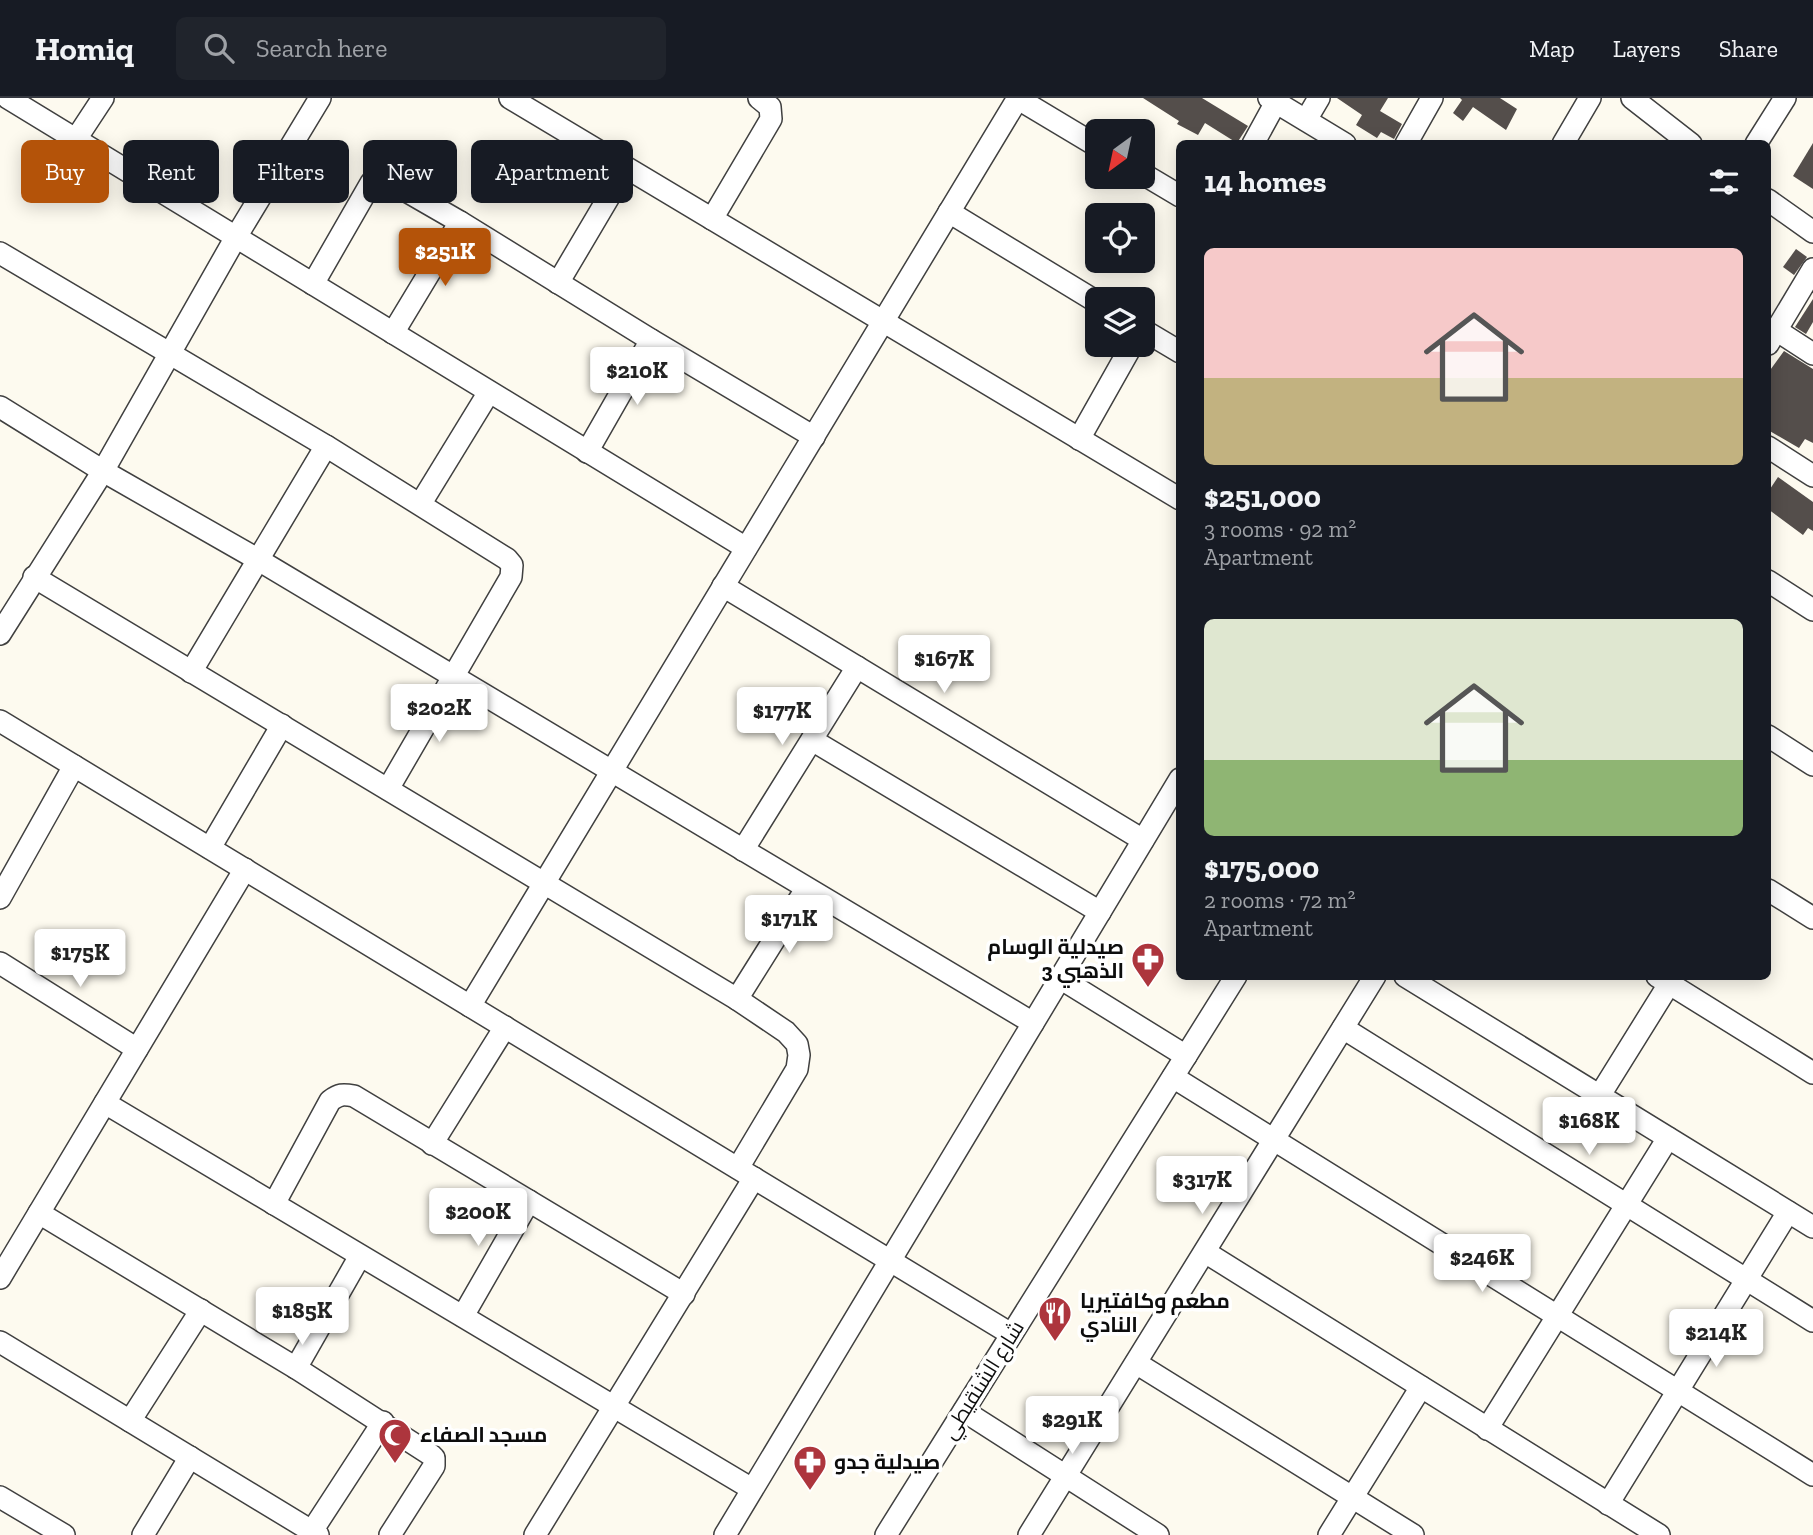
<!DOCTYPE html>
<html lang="en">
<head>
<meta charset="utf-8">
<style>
  :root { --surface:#171b24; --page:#20242c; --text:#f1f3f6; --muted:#9ea1a6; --line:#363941; --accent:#b45309 }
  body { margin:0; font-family:"Zilla Slab",Cairo,serif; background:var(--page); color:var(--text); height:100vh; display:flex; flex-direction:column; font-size:26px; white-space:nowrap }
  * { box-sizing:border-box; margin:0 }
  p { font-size:23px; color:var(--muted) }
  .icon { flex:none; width:38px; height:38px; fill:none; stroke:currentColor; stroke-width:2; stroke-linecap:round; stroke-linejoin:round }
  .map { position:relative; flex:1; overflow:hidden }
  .drawer { position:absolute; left:1176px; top:42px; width:595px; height:840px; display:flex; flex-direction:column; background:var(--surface); border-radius:10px; box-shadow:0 4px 18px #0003 }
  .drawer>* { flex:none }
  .guide { position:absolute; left:21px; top:42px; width:665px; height:63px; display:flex; gap:14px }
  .needle { width:46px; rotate:213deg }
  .fabs { position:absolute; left:1085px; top:21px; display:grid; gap:14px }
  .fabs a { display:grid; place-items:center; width:70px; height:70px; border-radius:10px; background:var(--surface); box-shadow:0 4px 18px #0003; font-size:35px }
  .price { position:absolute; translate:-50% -60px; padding:0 16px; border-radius:7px; background:#fff; color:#222; font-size:23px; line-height:46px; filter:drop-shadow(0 2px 4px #0008) }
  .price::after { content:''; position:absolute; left:50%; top:42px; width:21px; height:16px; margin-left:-10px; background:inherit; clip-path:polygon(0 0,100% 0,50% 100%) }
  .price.on { background:var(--accent); color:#fff }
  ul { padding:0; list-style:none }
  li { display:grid; align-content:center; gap:14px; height:371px; padding:0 28px }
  li span { display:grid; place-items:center; height:217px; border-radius:10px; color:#555 }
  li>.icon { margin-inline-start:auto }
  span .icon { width:126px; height:126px; fill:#fffc; stroke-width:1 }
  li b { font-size:30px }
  h2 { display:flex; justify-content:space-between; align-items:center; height:84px; padding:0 28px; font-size:30px }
  .chip { padding:0 24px; border-radius:10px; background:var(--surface); box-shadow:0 4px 18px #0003; font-size:24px; line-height:63px }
  .chip.on { background:var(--accent); color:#fff }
  header { display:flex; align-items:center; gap:42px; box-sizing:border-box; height:98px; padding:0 35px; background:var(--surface); border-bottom:2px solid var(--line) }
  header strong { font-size:33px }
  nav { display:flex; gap:38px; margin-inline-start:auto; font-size:24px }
  .search { width:490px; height:63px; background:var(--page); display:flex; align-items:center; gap:18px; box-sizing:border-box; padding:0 24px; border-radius:10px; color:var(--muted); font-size:26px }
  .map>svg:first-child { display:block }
</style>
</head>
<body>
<header>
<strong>Homiq</strong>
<div class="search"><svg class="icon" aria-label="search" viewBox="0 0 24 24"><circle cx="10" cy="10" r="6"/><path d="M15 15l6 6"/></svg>Search here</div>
<nav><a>Map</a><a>Layers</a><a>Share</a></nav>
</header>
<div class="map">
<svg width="1813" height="1437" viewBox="0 0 1813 1437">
  <rect width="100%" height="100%" fill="#fdfaef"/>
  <g fill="#544e4b">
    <path d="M1143,0H1202L1248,28L1237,45L1205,25L1198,37L1177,26L1179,23Z"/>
    <path d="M1337,0H1388L1380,13L1402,26L1394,41L1381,34L1377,40L1356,27L1362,17Z"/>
    <path d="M1460,0H1500L1517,11L1506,32L1473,9L1463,23L1453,15L1462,2Z"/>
    <path d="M1813,45V91L1793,78Z"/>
    <path d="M1796,151L1807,159L1794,177L1783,169Z"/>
    <path d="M1813,201V224L1806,236L1795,229Z"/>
    <path d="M1784,253L1813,271V345L1805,341L1799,350L1768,332V275Z"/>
    <path d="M1778,379L1813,404V433L1808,430L1803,437L1768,411V394Z"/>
  </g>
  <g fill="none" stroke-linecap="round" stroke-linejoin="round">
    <defs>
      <g id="minor">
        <path d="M8,0L746,450"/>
        <path d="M510,0L1180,401"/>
        <path d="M1017,0L1097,48"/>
        <path d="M1269,0L1345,46"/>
        <path d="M1632,0L1691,46"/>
        <path d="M1306,22L1319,0"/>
        <path d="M76,41L103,0"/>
        <path d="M1253,46L1276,4"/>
        <path d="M1406,46L1432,0"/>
        <path d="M1563,46L1590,0"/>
        <path d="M1756,46L1785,0"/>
        <path d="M1143,76L1180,98"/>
        <path d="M1768,102L1813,134"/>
        <path d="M949,114L1097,204"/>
        <path d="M712,121L771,21L770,9L759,0"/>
        <path d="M0,155L326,348L507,461L512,467L511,479L388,691"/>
        <path d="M558,185L626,70"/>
        <path d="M313,186L371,85L375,80L382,79L460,124L651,242L814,339"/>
        <path d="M1143,232L1180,254"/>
        <path d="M1776,232L1813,256"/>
        <path d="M393,235L460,124"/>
        <path d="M1768,246L1813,171"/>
        <path d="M0,309L103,373L257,461L1033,925"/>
        <path d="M1079,341L1132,247"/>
        <path d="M1768,349L1813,378"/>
        <path d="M587,354L651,242"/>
        <path d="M421,405L489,294"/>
        <path d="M34,479L737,901L786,934L797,946L799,957L797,971L738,1070"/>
        <path d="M1768,483L1813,512"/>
        <path d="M723,488L1143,742"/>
        <path d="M0,536L103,373L236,139L320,0"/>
        <path d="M191,574L326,348"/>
        <path d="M0,623L1011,1236"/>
        <path d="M1768,638L1813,667"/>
        <path d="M812,642L1100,814"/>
        <path d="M210,750L282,627"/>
        <path d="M743,752L857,569"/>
        <path d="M1768,792L1813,820"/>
        <path d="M0,800L74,668"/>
        <path d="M0,865L137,951"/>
        <path d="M1405,878L1813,1129"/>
        <path d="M1657,878L1813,975"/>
        <path d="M1060,880L1186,958"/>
        <path d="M737,901L806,791"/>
        <path d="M470,908L1018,0"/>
        <path d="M1343,930L1813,1223"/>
        <path d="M1173,979L1813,1377"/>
        <path d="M1600,997L1674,878"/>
        <path d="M105,1005L752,1391"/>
        <path d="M432,1046L505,929"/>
        <path d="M274,1106L330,1003C339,996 343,996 354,998L684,1196"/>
        <path d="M39,1115L296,1270L431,1357L434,1360V1368L390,1437"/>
        <path d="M1205,1154L1659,1437"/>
        <path d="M0,1180L245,771"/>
        <path d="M463,1218L529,1103"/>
        <path d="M0,1244L318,1437"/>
        <path d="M1136,1265L1413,1437"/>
        <path d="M296,1270L360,1158"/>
        <path d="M964,1313L1158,1437"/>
        <path d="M130,1323L201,1212"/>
        <path d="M1487,1331L1668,1040"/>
        <path d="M0,1399L64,1437"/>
        <path d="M1608,1406L1788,1114"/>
        <path d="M312,1433L383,1324"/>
        <path d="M143,1437L190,1359"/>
        <path d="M535,1437L754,1080"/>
        <path d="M725,1437L1180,681"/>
        <path d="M886,1437L1236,878"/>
        <path d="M1029,1437L1375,878"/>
        <path d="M1329,1437L1421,1289"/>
      </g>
    </defs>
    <use href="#minor" stroke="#404040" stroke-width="24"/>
    <use href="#minor" stroke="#fff" stroke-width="21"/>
  </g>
  <defs>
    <symbol id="pharmacy-pin" viewBox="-11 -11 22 30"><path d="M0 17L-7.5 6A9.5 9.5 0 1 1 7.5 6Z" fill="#ad353d" stroke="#fff"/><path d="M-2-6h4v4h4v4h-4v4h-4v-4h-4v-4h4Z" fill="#fff"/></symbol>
    <symbol id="restaurant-pin" viewBox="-11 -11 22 30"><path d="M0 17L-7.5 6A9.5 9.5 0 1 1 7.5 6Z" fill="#ad353d" stroke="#fff"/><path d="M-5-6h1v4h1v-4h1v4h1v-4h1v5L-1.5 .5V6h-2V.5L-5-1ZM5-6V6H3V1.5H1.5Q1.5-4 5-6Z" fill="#fff"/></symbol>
    <symbol id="mosque-pin" viewBox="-11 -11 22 30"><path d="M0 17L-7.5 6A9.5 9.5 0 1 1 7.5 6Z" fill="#ad353d" stroke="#fff"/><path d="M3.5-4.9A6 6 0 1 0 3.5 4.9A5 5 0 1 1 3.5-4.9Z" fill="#fff"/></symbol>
  </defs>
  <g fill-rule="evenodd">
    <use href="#pharmacy-pin" x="1129" y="842" width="38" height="52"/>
    <use href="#restaurant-pin" x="1036" y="1196" width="38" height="52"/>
    <use href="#mosque-pin" x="376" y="1318" width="38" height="52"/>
    <use href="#pharmacy-pin" x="791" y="1345" width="38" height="52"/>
  </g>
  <g text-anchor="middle" stroke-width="7" stroke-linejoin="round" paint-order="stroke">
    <g font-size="21" font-weight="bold" fill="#0d0d0d" stroke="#fff" text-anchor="start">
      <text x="1124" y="856" text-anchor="end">صيدلية الوسام<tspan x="1124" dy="24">الذهبي 3</tspan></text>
      <text x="1080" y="1210">مطعم وكافتيريا<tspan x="1080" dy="24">النادي</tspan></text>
      <text x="420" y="1344">مسجد الصفاء</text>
      <text x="834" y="1371">صيدلية جدو</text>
    </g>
    <g font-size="21" fill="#0d0d0d" stroke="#fff">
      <text transform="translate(983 1282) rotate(-58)" y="7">شارع الشنقيطي</text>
    </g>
  </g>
</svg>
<div class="fabs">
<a><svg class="needle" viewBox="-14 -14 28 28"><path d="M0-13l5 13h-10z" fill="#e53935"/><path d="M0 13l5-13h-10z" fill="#9ea1a6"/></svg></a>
<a><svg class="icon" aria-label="locate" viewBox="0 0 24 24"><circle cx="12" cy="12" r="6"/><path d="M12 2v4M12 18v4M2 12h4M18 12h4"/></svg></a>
<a><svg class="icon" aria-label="layers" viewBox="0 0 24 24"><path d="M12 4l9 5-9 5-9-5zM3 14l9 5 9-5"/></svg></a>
</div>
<b class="price on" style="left:445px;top:190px">$251K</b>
<b class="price" style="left:637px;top:309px">$210K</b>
<b class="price" style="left:944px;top:597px">$167K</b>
<b class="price" style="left:439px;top:646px">$202K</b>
<b class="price" style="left:782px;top:649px">$177K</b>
<b class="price" style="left:789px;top:857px">$171K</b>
<b class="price" style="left:80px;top:891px">$175K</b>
<b class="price" style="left:1589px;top:1059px">$168K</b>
<b class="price" style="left:1202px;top:1118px">$317K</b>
<b class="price" style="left:478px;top:1150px">$200K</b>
<b class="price" style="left:1482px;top:1196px">$246K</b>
<b class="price" style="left:302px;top:1249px">$185K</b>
<b class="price" style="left:1716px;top:1271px">$214K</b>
<b class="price" style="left:1072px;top:1358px">$291K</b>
<div class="guide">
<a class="chip on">Buy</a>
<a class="chip">Rent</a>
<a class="chip">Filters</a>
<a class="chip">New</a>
<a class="chip">Apartment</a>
</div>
<section class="drawer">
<h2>14 homes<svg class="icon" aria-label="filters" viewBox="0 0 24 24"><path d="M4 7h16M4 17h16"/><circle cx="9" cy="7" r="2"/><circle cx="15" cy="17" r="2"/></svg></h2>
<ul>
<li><span style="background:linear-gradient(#f6c9c9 60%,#c2b280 0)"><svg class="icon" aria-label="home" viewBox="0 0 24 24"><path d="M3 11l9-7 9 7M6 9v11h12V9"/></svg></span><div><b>$251,000</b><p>3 rooms · 92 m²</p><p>Apartment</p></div></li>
<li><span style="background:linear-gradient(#dfe7d0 65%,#8fb573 0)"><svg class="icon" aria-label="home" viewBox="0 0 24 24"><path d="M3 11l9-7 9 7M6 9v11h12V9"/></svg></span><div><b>$175,000</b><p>2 rooms · 72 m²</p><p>Apartment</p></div></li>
</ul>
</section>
</div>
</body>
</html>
